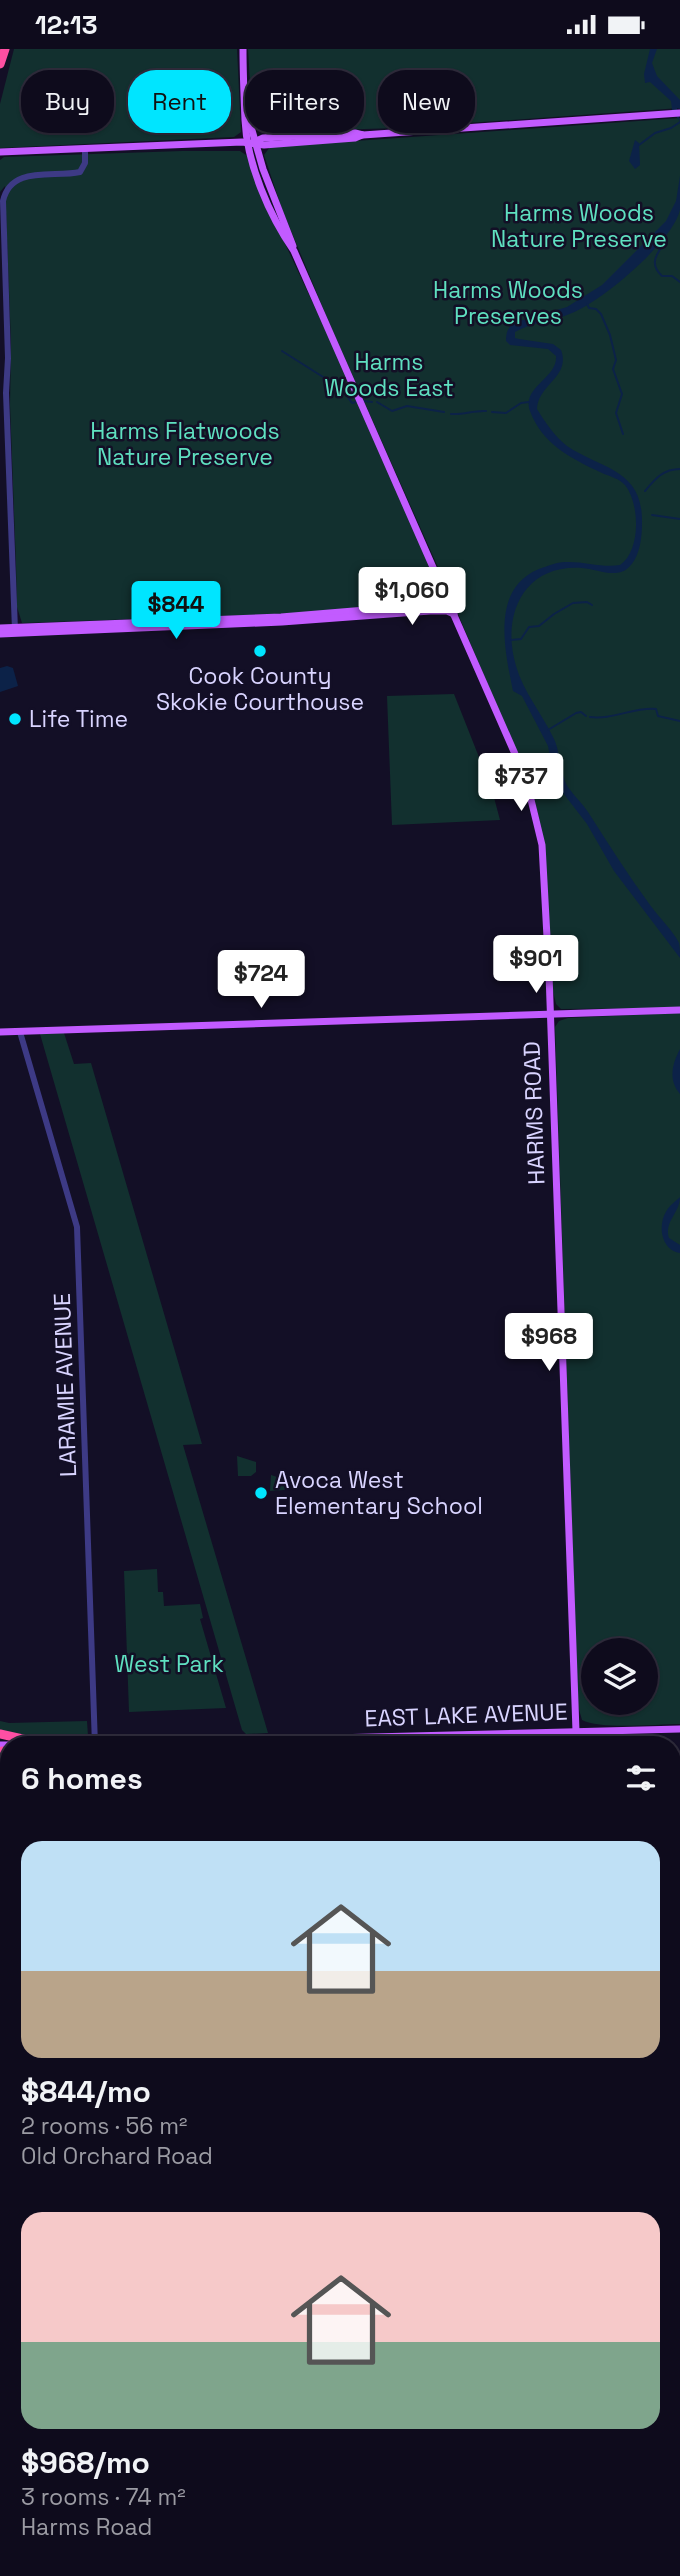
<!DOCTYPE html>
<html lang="en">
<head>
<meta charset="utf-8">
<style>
  :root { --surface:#0e0b1c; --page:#1c1929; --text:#f1f3f6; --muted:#9b9ba3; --line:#2e2b3b; --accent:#00e5ff }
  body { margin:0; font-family:"Space Grotesk",sans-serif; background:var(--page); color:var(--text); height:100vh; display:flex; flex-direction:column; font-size:26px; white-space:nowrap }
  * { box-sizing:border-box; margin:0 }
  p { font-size:23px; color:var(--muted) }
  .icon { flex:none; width:38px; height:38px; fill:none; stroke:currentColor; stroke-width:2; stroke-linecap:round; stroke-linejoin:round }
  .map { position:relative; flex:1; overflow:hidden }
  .details { position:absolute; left:0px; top:1687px; width:681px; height:840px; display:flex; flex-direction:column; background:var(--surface); border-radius:28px 28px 0 0; box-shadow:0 2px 5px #0004,0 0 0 2px var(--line) }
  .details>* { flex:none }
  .top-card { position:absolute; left:21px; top:21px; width:639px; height:63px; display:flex; gap:14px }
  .buttons { position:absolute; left:581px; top:1589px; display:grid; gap:14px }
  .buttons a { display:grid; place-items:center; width:77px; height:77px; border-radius:50%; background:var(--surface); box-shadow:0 2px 5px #0004,0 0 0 2px var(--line); font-size:35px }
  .price { position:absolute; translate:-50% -60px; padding:0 16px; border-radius:7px; background:#fff; color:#222; font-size:23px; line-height:46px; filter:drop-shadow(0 2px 4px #0008) }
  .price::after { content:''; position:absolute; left:50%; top:42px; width:21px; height:16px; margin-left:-10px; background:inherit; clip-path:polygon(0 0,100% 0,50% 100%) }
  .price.active { background:var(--accent); color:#111 }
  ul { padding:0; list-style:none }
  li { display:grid; align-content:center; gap:14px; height:371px; padding:0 21px }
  li span { display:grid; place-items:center; height:217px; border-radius:21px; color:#555 }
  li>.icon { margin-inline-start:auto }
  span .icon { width:126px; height:126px; fill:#fffc; stroke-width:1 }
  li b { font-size:30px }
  h2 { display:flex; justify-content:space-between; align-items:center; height:84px; padding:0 21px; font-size:30px }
  .pill { padding:0 24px; border-radius:28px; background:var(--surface); box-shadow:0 2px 5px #0004,0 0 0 2px var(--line); font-size:24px; line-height:63px }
  .pill.active { background:var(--accent); color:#111 }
  .status { display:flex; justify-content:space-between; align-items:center; height:49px; padding:0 35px; background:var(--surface); direction:ltr }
  .status svg { height:19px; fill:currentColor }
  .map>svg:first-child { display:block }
</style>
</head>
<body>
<div class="status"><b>12:13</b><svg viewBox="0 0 49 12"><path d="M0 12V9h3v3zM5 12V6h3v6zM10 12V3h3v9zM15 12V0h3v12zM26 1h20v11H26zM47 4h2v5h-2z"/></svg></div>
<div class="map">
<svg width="680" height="2527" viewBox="0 0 680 2527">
  <rect width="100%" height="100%" fill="#130f26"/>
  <g fill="#12302f" fill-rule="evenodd">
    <path d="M14,0H237L241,83L234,88L0,99V55Z"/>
    <path d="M248,0H680V59L398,79L265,83L256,78L252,66Z"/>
    <path d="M680,69V959L561,960L556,955L553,942L544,794L533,743L445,534L330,276L282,160L264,106L270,98Z"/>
    <path d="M182,102H240L249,108L266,154L332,295L412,475L440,546L439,551L302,564L22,574L17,558L16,516L10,356L11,294L5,137L0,143V111L4,108Z"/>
    <path d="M454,645L492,741L500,771L392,776L387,647Z"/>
    <path d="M680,964V1675C658,1675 600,1681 582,1671L578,1657L555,978L559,972L568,969ZM593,1601H646V1654H593Z"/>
    <path d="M64,984L74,1015L91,1014L202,1395L183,1396L268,1684L246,1685L242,1681L40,985Z"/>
    <path d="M237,1407L256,1413V1423L251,1427H238Z"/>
    <path d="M271,1426L283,1430L288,1439L284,1441L270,1442Z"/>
    <path d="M157,1520L158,1543H163L164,1557L200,1555L203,1569L200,1570L226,1659L129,1663L124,1522Z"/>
    <path d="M0,1672L9,1674L87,1672L88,1687L44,1690L0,1682Z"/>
    <path d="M0,1708L9,1709V1785L0,1790Z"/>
    <rect x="0" y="1800" width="9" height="116"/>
    <path d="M672,1820L680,1839V2527H529L527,2518H672Z"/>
    <path d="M0,2054H9V2087L0,2078Z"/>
    <path d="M0,2087L9,2096V2222L0,2191Z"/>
    <path d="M0,2299L9,2327V2518H107L108,2527H0Z"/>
    <rect x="230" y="2518" width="130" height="9"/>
    <path d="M474,2518H496L498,2527H475Z"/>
  </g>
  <g fill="#0c2248">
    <path d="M650,0H657L652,14L657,27L680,51V60L677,59L680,73L672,61L671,52L650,33L645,34L644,25Z"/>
    <path d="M635,91L639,94L640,116L635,120L629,112Z"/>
    <path d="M680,127C680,138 680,150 680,160C675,191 601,253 572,264C554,272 532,273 515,283V289L519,290L553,295L561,301C571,328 538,335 537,360C545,373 555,388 567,397C603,421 643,420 642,474C642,488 640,509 628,519C616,530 597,520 582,519C523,515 501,567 516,617C523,642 542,665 553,688C561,703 559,723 568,738C574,747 582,754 588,763C608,794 628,826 650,856C658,867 673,882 679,894C680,898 680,905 680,909L614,822L587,775L560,740L556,738L548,697L522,647L513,642C505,602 490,540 539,520C548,517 556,513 565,513C584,512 602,519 620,516C641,502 640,455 625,436C620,430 609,427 602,424C572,410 542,395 530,362C521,338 558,329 556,307L548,300L510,296L506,292C506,283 508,277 516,273L567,258L602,236L666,172L676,152Z"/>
    <path d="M7,617L13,619L18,637L0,643V619Z"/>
    <path d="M680,1000V1045C668,1031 672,1015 680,1000Z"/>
    <path d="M680,1148C680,1164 664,1172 669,1189L680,1196V1204C661,1201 657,1176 667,1161C670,1156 676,1152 680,1148Z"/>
  </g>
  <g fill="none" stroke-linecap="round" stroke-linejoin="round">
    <g stroke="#0c2248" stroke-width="2">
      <path d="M639,96L655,84L671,79L680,73"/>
      <path d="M662,191L663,196C655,207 650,216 662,227H672L680,233"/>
      <path d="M587,255L589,259L596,260L601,265L610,286L616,311L613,320L622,345L616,364L623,385"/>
      <path d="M282,302L342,340L352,354L356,353"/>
      <path d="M364,352L372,353"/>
      <path d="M377,353L392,362L407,357L444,363"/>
      <path d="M492,363L506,364L521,354L529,353"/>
      <path d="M451,365C464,366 474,361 486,362"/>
      <path d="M645,442C655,430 663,420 680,420"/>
      <path d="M652,466L680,470"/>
      <path d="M378,520L410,540L419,550"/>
      <path d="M511,591L521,590L529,578L539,577L554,565L573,554L587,553L592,556"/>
      <path d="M590,668C612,671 634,658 656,660L658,667L680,672"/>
      <path d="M548,681L576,664L581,663L586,667"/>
      <path d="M675,2183L680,2191"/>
      <path d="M674,2238L680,2234"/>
      <path d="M0,2317V2323"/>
    </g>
    <g stroke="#3d3a85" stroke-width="6">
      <path d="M15,581L6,344L8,309L3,152C11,116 53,129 80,123L85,114V100"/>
      <path d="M20,983L77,1178L95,1696"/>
      <path d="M165,2518L170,2527"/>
      <path d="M371,2518V2527"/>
    </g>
    <g stroke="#c25bff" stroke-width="7">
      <path d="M243,0C243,24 244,47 245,71C247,115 269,166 294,202L526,730L542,796L549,925L576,1682"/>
      <path d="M246,60L263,120L293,197"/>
      <path d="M254,93L263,89L355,84L363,86L680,64"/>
      <path d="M0,103L242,93L264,96L355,89L362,86"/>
      <path d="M0,579L281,568L450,554"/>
      <path d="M0,585L282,573L430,562H447L454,565"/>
      <path d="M0,983L680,961"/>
      <path d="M68,1694L154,1691"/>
      <path d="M0,1696H9"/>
      <path d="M13,1696L35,1695"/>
      <path d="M148,1696L253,1691L680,1680"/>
    </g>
    <g stroke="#ff4fa3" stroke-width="9">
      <path d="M0,15L5,0"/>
      <path d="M0,1685L27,1691L73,1694"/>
      <path d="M2,1702L9,1705"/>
      <path d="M0,1793L9,1788"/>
      <path d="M0,2083L9,2091"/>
      <path d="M0,2213L9,2241"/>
      <path d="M0,2244L9,2270"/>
      <path d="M138,2518L143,2527"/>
      <path d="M151,2518L156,2527"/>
    </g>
  </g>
  <g fill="#00e5ff" stroke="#130f26" stroke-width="2.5">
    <circle cx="260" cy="602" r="7"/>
    <circle cx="15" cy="670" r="7"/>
    <circle cx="261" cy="1444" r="7"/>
  </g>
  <g text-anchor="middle" stroke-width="5" stroke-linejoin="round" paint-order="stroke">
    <g font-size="23" fill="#5fe0c0" stroke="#130f26">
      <text x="579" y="172">Harms Woods<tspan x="579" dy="26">Nature Preserve</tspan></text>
      <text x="508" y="249">Harms Woods<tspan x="508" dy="26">Preserves</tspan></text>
      <text x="389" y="321">Harms<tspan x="389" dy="26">Woods East</tspan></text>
      <text x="185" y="390">Harms Flatwoods<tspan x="185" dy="26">Nature Preserve</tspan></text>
      <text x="169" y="1623">West Park</text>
    </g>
    <g font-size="23" fill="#d9d4ff" stroke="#130f26" text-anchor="start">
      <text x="260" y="635" text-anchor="middle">Cook County<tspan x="260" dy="26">Skokie Courthouse</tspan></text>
      <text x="29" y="678">Life Time</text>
      <text x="275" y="1439">Avoca West<tspan x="275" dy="26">Elementary School</tspan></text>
    </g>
    <g font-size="23" fill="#d9d4ff" stroke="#130f26">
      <text transform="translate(534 1064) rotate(-92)" y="8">HARMS ROAD</text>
      <text transform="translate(65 1336) rotate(-92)" y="8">LARAMIE AVENUE</text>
      <text transform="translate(466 1666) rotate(-2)" y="8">EAST LAKE AVENUE</text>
    </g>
  </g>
</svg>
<div class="buttons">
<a><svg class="icon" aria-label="layers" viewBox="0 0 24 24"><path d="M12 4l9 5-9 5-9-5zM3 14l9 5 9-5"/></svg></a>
</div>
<b class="price" style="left:412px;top:578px">$1,060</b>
<b class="price active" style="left:176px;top:592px">$844</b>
<b class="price" style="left:521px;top:764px">$737</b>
<b class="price" style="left:536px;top:946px">$901</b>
<b class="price" style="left:261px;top:961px">$724</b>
<b class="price" style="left:549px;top:1324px">$968</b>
<div class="top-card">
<a class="pill">Buy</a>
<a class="pill active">Rent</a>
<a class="pill">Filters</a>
<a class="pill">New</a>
</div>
<section class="details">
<h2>6 homes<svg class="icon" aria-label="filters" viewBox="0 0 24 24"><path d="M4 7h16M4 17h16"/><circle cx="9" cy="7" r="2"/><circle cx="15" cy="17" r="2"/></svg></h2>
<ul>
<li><span style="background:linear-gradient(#bfe0f5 60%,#b9a48a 0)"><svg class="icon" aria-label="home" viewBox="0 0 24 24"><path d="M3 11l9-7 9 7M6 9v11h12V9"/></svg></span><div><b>$844/mo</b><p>2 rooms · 56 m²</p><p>Old Orchard Road</p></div></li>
<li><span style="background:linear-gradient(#f6c9c9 60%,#7fa58c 0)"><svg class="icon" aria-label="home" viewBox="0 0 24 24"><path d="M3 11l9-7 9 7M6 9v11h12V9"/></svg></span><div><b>$968/mo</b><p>3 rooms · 74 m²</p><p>Harms Road</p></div></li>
</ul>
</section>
</div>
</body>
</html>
